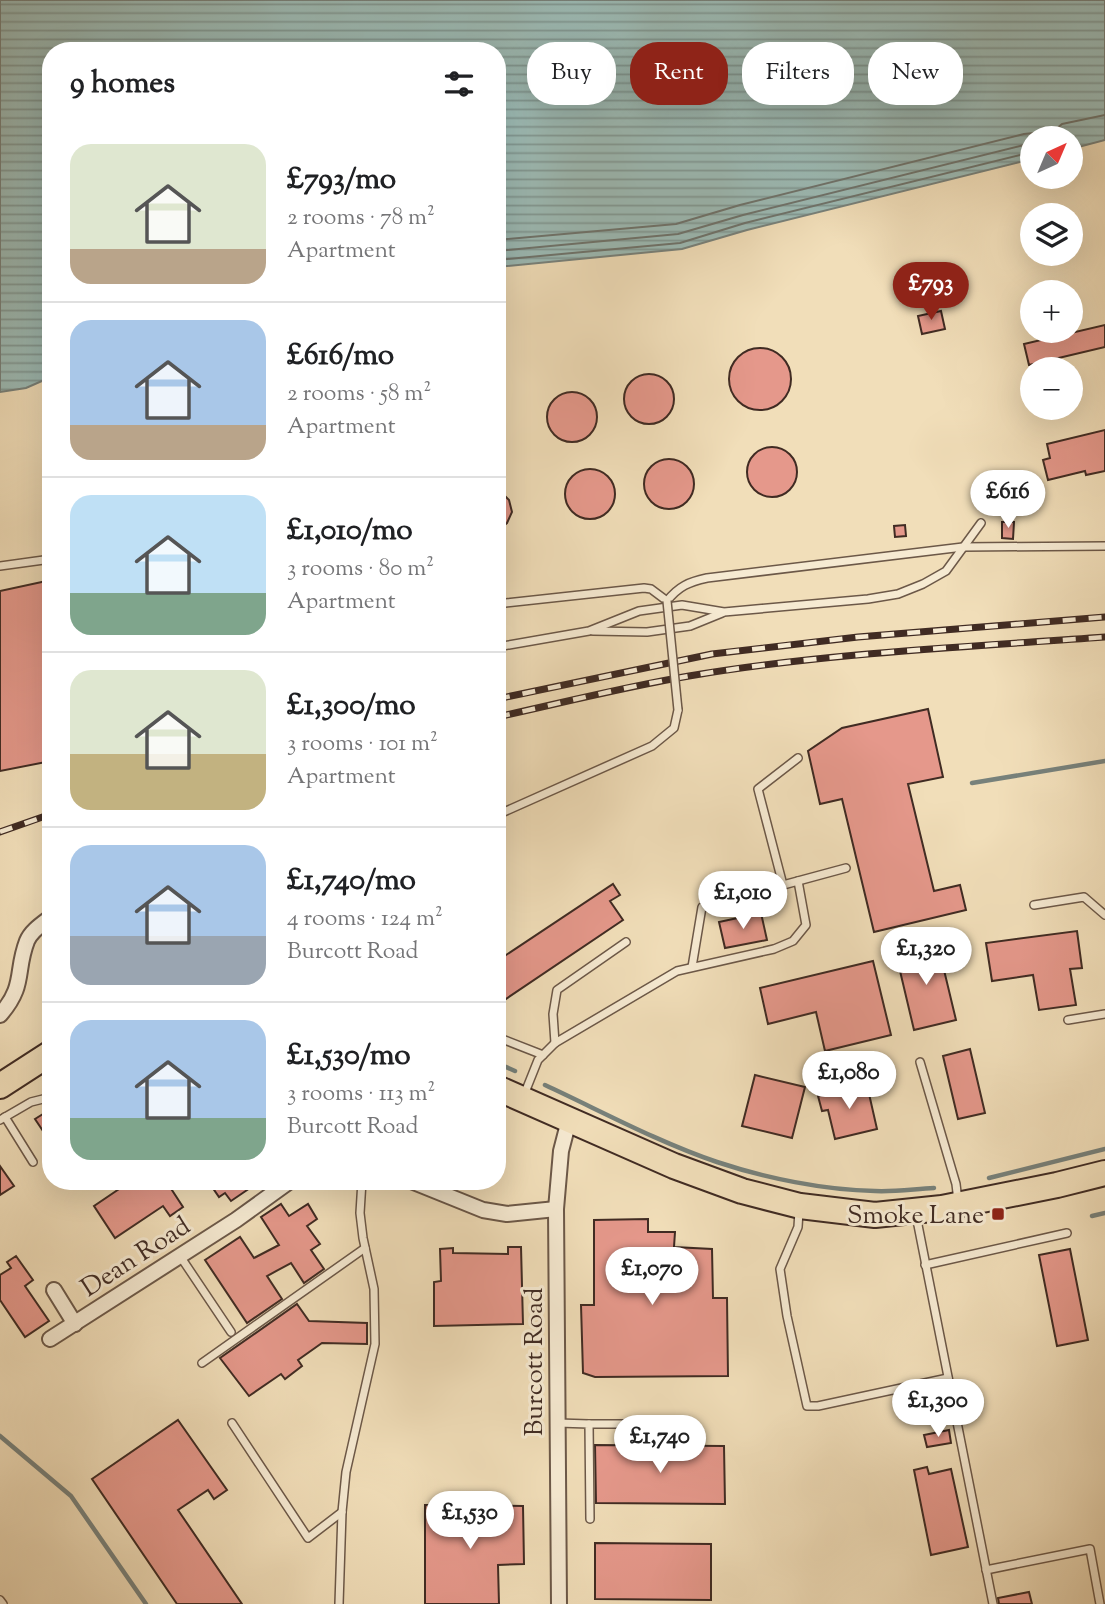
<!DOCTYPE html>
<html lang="en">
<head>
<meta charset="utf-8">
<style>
  :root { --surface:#fff; --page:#f6f6f6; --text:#202124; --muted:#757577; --line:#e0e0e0; --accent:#8f2418 }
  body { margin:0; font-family:"Sorts Mill Goudy",serif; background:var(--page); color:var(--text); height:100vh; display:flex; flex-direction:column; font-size:26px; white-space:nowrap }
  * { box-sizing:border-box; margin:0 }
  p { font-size:23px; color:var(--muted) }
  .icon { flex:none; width:38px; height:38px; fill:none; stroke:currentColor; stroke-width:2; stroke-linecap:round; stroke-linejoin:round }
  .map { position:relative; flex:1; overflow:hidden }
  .sheet { position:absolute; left:42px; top:42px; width:464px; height:1148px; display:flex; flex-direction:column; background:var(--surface); border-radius:28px; box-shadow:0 7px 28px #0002 }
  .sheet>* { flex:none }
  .hud { position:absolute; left:527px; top:42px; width:472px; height:63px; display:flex; gap:14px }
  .needle { width:46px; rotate:44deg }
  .controls { position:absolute; left:1020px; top:126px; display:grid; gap:14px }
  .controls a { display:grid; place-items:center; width:63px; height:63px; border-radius:50%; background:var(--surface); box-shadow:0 7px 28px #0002; font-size:35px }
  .price { position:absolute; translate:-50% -60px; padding:0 16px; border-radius:24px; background:#fff; color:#222; font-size:23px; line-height:46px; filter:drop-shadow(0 2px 4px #0008) }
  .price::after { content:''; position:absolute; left:50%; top:42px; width:21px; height:16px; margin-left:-10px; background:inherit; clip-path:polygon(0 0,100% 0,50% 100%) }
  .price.selected { background:var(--accent); color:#fff }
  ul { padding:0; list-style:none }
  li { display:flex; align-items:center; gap:21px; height:175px; padding:0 28px }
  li+li { border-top:2px solid var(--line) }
  li span { display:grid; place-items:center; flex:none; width:196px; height:140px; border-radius:21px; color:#555 }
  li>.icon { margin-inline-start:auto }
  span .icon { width:84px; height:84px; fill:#fffc; stroke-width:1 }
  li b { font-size:30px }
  h2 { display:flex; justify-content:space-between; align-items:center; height:84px; padding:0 28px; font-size:30px }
  .chip { padding:0 24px; border-radius:28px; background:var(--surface); box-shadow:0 7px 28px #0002; font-size:24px; line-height:63px }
  .chip.selected { background:var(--accent); color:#fff }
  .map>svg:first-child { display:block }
</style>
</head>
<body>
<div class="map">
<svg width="1105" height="1604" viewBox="0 0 1105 1604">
  <defs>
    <pattern id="water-rules" width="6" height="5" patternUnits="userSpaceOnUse" patternTransform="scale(1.75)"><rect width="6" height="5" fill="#9cbbb6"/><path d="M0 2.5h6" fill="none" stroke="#819894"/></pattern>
  </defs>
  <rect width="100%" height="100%" fill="#f1deb9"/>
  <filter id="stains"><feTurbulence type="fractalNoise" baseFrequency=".00286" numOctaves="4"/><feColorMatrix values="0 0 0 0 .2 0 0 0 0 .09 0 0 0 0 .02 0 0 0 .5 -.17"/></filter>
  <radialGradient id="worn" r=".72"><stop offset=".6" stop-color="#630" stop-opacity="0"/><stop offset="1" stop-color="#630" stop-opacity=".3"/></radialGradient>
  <path fill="url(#water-rules)" stroke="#77817b" stroke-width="2" d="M0,0H1105V140L1071,149V138H1032V159L747,230L682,249L497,267V51H51V377L26,388L0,392Z"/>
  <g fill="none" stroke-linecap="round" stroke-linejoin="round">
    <g stroke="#6e736c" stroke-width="2">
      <path d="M497,240L676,224L740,205L1024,134L1034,133L1047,137L1062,124L1105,115"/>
      <path d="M497,251L678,234L743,215L1032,143"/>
      <path d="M497,260L680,243L745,223L1032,152"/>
    </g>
    <g stroke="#77817b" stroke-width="4.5">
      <path d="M972,783L1105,761"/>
      <path d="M497,1063L515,1071"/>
      <path d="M545,1085C601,1111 658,1142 717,1162C765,1178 824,1190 875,1191C894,1192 914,1189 934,1188"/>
      <path d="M989,1178L1105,1149"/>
      <path d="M1092,1216L1105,1213"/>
      <path d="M0,1436L71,1496L146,1604"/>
    </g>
  </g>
  <g fill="#e5988b" stroke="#402b23" stroke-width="2">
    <path d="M941,311L945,329L922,334L918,316Z"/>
    <path d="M1105,325V347L1029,365L1024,344Z"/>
    <circle cx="760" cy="379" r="31"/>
    <circle cx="649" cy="399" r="25"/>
    <circle cx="572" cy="417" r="25"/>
    <path d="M1105,430V471L1086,475L1085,471L1048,480L1043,460L1050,458L1047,444Z"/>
    <circle cx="772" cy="472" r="25"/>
    <circle cx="669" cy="484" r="25"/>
    <circle cx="590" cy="494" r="25"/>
    <path d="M497,488L509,500L512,512L507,523L497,531Z"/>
    <path d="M1002,522H1014L1013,539L1002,538Z"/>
    <path d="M905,525L906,536L895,537L894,526Z"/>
    <path d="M51,580V761L0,771V591Z"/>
    <path d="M928,709L943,777L908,784L934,891L960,885L966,910L874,932L842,799L820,804L808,751L842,728Z"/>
    <path d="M613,884L620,895L610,901L623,920L497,1005V961Z"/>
    <path d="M761,913L767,940L725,948L719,922Z"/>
    <path d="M1077,931L1082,968L1070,969L1076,1005L1039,1010L1033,975L992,981L986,943Z"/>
    <path d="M938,945L956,1020L914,1030L896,954Z"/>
    <path d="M873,961L891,1035L825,1051L816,1012L768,1024L760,988Z"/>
    <path d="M970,1049L985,1113L958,1119L943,1056Z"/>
    <path d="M755,1075L805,1087L792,1138L742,1126Z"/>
    <path d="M867,1085L877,1129L835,1139L828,1110L822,1111L818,1096Z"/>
    <path d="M51,1109V1143L35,1119Z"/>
    <path d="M0,1166L14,1186L0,1195Z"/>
    <path d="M131,1181H166L183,1207L170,1216L163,1206L115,1238L94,1206Z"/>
    <path d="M208,1181H245L250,1188L231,1201L225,1193L219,1197Z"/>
    <path d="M281,1204L289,1216L308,1204L317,1219L307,1226L320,1244L311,1250L324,1269L304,1283L291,1263L267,1276L282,1299L247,1323L205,1260L240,1237L254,1258L279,1245L261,1217Z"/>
    <path d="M648,1219V1232H675L674,1247L712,1249L713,1298H727L728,1376L595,1377L583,1373L581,1305H594V1220Z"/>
    <path d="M508,1247H521L523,1324L434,1326V1282L441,1281L440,1249L453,1248V1253L508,1254Z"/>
    <path d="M1070,1249L1088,1340L1057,1346L1039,1255Z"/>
    <path d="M16,1256L33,1280L25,1286L49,1321L25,1337L0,1300V1275L11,1268L7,1262Z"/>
    <path d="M297,1304L309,1321L367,1323V1344L322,1343L298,1360L302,1366L285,1379L281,1374L249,1396L220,1358Z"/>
    <path d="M178,1420L227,1490L214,1499L208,1490L178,1510L242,1604H177L92,1479Z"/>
    <path d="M949,1430L951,1443L927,1447L924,1435Z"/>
    <path d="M595,1445L724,1446L725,1504L596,1503Z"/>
    <path d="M927,1467L929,1474L951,1469L968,1547L931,1555L914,1470Z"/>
    <path d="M425,1505L523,1506L524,1564L498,1565L499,1604H425Z"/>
    <path d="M595,1543L711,1544V1600L595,1599Z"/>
    <path d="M1029,1592L1032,1604H999L998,1598Z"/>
  </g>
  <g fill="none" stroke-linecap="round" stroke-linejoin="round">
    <defs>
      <g id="lane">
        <path d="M0,566L51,559"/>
        <path d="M497,604L644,588L651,589L667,601C679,586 689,582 707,578L963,547L1105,546"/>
        <path d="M593,631L647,632L690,626L722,613"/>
        <path d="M497,647L589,631L639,611L682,605L724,612L868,599L898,594L923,584L946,571L981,523"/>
        <path d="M497,815L652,746L674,728L678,710"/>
        <path d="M783,885L758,789L798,758"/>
        <path d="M1034,905L1084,897L1105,915"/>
        <path d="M692,967L702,907L846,868"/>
        <path d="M1068,1020L1105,1014"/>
        <path d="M497,1037L543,1055"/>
        <path d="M555,1043L553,1014L557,990L626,942"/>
        <path d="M920,1062L956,1184L958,1201"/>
        <path d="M524,1095L538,1060L555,1043L677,971L774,949L793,941L806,925L798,881"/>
        <path d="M5,1117L33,1162"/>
        <path d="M0,1120L31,1102L51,1097"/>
        <path d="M799,1211L798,1227L780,1269L787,1316L807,1406H818L948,1378"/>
        <path d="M916,1215L993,1604"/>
        <path d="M180,1256L231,1332"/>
        <path d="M925,1265L1067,1233"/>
        <path d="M202,1363L365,1248"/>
        <path d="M232,1423L308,1538L342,1512"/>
        <path d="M558,1423L589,1424L590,1519"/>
        <path d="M589,1424H640"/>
        <path d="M986,1570L1090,1549L1100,1604"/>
        <path d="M0,1600L3,1604"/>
        <path d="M339,1604L342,1512L346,1472L375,1344L374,1289L363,1238L360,1213L362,1181"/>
      </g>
      <g id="street">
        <path d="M0,1015C26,985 15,972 27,941C31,931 42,924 51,917"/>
        <path d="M411,1181L483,1210L507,1214L556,1209"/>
        <path d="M54,1290L75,1324"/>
        <path d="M50,1339L236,1220L290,1181"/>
        <path d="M559,1604L556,1209L561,1151L569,1120"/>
      </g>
      <g id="highway">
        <path d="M0,1086L51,1053"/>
        <path d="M497,1088L674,1166L742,1191L800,1206L875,1215L942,1208L1057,1185L1105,1173"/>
      </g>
    </defs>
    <use href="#lane" stroke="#6c5848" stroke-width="10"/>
    <use href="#street" stroke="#6c5848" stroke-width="18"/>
    <use href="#highway" stroke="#402b23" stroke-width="28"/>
    <use href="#lane" stroke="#f6ead2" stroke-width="7"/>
    <use href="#street" stroke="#f6ead2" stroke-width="14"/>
    <use href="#highway" stroke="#f1deb9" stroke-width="24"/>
    <defs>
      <g id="rail">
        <path d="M497,699L712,654L858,637L1105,617"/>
        <path d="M497,717C561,703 624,687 689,676C826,653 966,647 1105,637"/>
        <path d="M0,832L51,814"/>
      </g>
    </defs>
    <use href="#rail" stroke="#402b23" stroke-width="7"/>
    <use href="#rail" stroke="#f6ead2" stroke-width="4.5" stroke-dasharray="13" stroke-linecap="butt"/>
    <defs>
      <path id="lane-bridge" d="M667,601L678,710"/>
    </defs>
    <use href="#lane-bridge" stroke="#6c5848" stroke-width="10" stroke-linecap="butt"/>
    <use href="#lane-bridge" stroke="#f6ead2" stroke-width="7"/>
  </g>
  <rect fill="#8f2418" stroke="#f6ead2" stroke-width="2.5" x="991" y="1207" width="14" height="14" rx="3.5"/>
  <g text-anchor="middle" stroke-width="6" stroke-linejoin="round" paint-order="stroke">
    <g font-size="26" fill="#402b23" stroke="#f6ead2" text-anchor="end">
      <text x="984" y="1223">Smoke Lane</text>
    </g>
    <g font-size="26" fill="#402b23" stroke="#f6ead2">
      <text transform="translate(135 1256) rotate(-33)" y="9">Dean Road</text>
      <text transform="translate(533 1362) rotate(-90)" y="9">Burcott Road</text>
    </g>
  </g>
  <rect width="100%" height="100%" filter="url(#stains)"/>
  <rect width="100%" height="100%" fill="url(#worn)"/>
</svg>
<div class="controls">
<a><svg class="needle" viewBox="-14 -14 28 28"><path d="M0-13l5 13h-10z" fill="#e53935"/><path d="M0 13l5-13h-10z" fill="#757577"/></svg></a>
<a><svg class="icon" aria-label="layers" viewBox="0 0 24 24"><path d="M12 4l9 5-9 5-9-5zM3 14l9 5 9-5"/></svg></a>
<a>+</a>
<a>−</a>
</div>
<b class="price selected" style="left:931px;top:322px">£793</b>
<b class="price" style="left:1008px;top:530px">£616</b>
<b class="price" style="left:743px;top:931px">£1,010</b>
<b class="price" style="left:926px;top:987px">£1,320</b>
<b class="price" style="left:849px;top:1111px">£1,080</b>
<b class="price" style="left:652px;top:1307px">£1,070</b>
<b class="price" style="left:938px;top:1439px">£1,300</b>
<b class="price" style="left:660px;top:1475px">£1,740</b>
<b class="price" style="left:470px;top:1551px">£1,530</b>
<div class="hud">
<a class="chip">Buy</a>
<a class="chip selected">Rent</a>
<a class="chip">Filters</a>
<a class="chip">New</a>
</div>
<section class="sheet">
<h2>9 homes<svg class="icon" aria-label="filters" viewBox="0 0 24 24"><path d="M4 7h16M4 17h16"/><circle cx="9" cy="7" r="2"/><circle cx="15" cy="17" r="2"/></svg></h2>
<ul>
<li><span style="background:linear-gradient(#dfe7d0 75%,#b9a48a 0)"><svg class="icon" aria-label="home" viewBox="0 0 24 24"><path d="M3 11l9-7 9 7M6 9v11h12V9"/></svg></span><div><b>£793/mo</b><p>2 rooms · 78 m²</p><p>Apartment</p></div></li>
<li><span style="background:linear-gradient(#a9c7e8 75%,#b9a48a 0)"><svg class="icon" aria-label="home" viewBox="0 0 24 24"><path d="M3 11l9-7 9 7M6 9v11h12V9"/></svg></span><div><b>£616/mo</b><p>2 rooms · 58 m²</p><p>Apartment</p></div></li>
<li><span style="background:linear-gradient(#bfe0f5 70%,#7fa58c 0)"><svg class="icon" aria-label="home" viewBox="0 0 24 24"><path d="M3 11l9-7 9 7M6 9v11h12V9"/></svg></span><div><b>£1,010/mo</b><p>3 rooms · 80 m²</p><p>Apartment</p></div></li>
<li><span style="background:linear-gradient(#dfe7d0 60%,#c2b280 0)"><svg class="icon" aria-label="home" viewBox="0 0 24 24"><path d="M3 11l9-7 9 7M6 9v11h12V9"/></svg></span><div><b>£1,300/mo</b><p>3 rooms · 101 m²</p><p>Apartment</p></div></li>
<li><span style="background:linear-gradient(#a9c7e8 65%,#9aa5b1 0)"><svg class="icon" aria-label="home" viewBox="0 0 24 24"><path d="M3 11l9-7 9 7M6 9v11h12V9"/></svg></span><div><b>£1,740/mo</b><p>4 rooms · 124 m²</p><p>Burcott Road</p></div></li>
<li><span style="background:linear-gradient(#a9c7e8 70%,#7fa58c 0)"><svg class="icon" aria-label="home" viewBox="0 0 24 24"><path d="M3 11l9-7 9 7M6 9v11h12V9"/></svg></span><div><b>£1,530/mo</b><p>3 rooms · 113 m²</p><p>Burcott Road</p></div></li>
</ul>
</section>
</div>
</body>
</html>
